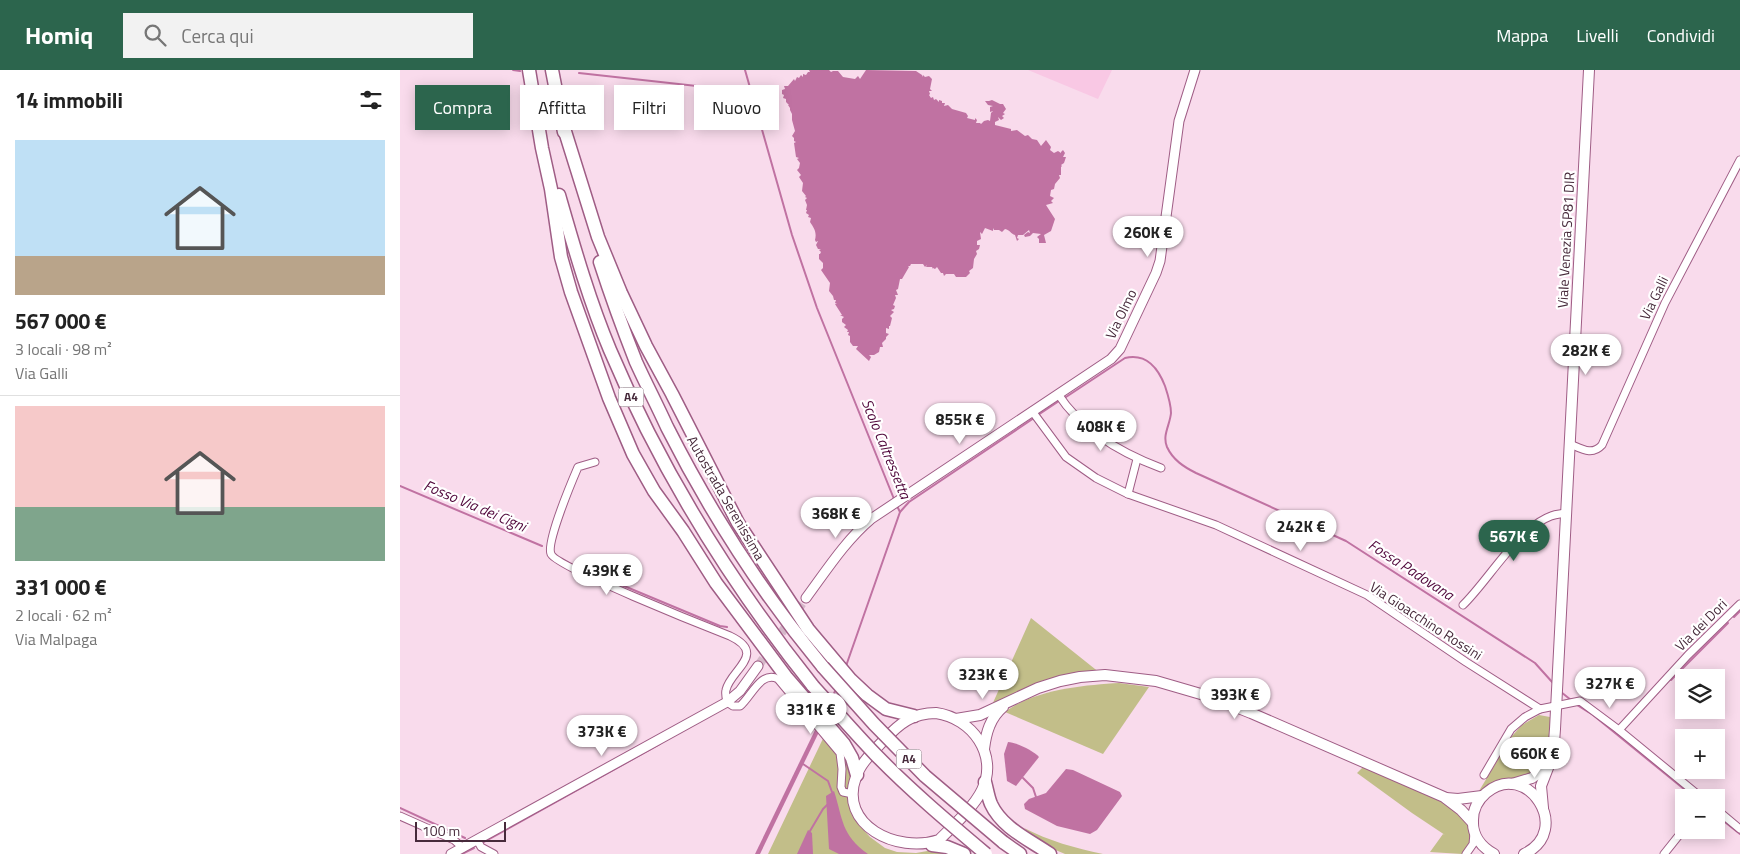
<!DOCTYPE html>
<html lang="it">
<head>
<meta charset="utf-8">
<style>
  :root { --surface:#fff; --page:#f2f2f2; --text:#222; --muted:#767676; --line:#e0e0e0; --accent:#2c654d }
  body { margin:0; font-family:"Titillium Web",sans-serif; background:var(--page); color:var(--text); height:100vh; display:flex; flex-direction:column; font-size:19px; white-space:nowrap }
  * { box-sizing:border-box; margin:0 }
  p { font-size:16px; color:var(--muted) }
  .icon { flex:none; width:28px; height:28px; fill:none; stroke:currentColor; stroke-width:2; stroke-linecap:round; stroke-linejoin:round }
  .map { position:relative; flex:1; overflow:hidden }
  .sheet { display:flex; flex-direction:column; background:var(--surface); width:400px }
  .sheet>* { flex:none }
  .hud { position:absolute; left:15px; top:15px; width:475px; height:45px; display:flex; gap:10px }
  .buttons { position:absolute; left:1275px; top:599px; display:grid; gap:10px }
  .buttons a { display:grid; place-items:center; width:50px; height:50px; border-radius:0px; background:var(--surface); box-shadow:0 2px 12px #0003; font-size:25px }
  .scale { position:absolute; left:15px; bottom:12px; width:91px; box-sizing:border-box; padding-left:5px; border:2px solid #472a3b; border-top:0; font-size:14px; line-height:18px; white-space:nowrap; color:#472a3b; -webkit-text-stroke:4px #fff; paint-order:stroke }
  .price { position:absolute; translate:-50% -42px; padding:0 11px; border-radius:18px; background:#fff; color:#222; font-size:16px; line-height:32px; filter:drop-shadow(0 1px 2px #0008) }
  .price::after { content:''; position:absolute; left:50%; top:30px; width:15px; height:11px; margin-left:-8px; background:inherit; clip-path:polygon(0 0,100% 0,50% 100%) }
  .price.selected { background:var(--accent); color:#fff }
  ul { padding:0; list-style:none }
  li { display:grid; align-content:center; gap:10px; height:265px; padding:0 15px }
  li+li { border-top:1px solid var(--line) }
  li span { display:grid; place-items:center; height:155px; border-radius:0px; color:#555 }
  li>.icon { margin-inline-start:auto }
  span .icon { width:90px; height:90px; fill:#fffc; stroke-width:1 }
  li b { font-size:21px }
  h2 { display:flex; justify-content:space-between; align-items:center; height:60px; padding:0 15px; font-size:21px }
  .chip { padding:0 18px; border-radius:0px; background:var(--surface); box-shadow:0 2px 12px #0003; font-size:18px; line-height:45px }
  .chip.selected { background:var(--accent); color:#fff }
  header { display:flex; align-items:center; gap:30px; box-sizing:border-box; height:70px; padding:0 25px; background:var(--accent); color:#fff }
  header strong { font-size:24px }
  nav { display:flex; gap:28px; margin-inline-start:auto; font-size:18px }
  .search { width:350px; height:45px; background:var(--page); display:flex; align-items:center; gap:12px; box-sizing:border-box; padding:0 18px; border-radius:0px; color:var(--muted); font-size:19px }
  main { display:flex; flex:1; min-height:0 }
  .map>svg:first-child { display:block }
</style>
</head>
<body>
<header>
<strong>Homiq</strong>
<div class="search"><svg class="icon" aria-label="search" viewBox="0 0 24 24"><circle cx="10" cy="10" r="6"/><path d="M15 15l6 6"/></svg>Cerca qui</div>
<nav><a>Mappa</a><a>Livelli</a><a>Condividi</a></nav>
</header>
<main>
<section class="sheet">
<h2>14 immobili<svg class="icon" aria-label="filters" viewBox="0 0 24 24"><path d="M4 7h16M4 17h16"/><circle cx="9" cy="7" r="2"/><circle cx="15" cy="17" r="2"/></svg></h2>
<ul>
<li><span style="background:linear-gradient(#bfe0f5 75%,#b9a48a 0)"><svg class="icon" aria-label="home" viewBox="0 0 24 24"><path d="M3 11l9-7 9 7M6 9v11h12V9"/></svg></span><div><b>567 000 €</b><p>3 locali · 98 m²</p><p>Via Galli</p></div></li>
<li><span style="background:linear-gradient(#f6c9c9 65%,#7fa58c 0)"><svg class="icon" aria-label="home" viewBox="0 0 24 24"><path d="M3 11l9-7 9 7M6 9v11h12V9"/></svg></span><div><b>331 000 €</b><p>2 locali · 62 m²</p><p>Via Malpaga</p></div></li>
</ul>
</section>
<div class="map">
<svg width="1340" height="784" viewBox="0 0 1340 784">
  <rect width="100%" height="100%" fill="#f9dbec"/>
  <path fill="#f9c8e4" d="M628,0H712L698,29Z"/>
  <g fill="#c2be89">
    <path d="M631,548L700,603L631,617L592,635Z"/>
    <path d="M719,613L749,617L703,684L605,642C633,620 684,615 719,613Z"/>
    <path d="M1139,645L1150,647L1154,653L1150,687L1135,705L1097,712L1079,721L1112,666L1122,655Z"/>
    <path d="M429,656L449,686L456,747L462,758L470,767L485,778L497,782L516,783L533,780L564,784H368Z"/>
    <path d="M964,696L1041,729L1066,749L1072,767L1067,782L1062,784L1030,782L1043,764L1045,765L1012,743L957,703Z"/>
    <path d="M624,758C649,771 675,778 703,784H665L644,775Z"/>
  </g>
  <g fill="#c072a2">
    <path d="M409,0H429L431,2L433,1H438L443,7L455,9L458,6L460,9L466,0L516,1L522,5V7L523,5L525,7L529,6L532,9L530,19L532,21H529L530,24L529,25L531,28L533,27L534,30L536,29L539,32V30L542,31V33H545L544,36L548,35L552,39L566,43L568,46L567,48L575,50V48L577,50L576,53H580L581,54L584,51L588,50L590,51L591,43L593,41L590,42V37L593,36L588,35L585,31H589L592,30L600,34H603L606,39L603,43L605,44L602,46L604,48L601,50L598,47L599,50L595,52V55L611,59V61L617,60L625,66L628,65L632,69L637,70L641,76L646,70L651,77L650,80L654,83L658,81L661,83V82L663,80L665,83L663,87H666L664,93L661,95L662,96L661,97V105H659L660,108L655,114L654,119L651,120L650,126L654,128L651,131L653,133L646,135L655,149L651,161L644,165L646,173H639V169L637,167L641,164L633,163L630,166L625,167L624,165L628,162L630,163L629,160L623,165H618L617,168L619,169L617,171L615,165C611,164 610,160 605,159L602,162L599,160H594L593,158V161L585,158L582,164L580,162L581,169L577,171V175H580L579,179L576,181L577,184L574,189L573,198L569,201L570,203L566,207H556L554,204H546L544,206L543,203H541L537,197L535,199L533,198V199L532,197H526L527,195L525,197L523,194H511L510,196H508L509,197L502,209H500L498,219L496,220L498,225H495L496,228L493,235L495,236L494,239L491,240L494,242L490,246L492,248L490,256H489V259L486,258V263L489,264L486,267V269L482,273L483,277H480L479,282L474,285H469L471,287L469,291L456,279L458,276H453L450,272V266L448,265L449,262H447L448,260L444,257L446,255L442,252V249L444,247L440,245H442L435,234L437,233H435L436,230H434L433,226L429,221L430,213L421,200L423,198V193L419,189V184H420L421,182L419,180L421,179H418L416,175L418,171L416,172L415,170C417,162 414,158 410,152L411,148L408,147L409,145L406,143L407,140H406L407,135L405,130L407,128L405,127L406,126L402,121L403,113L399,107L401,105L397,100L399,98L400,93L397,89L399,88L396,87L394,73L396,72L394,71V68L392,66L395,61L392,50V44L390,40V38L388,35H389L386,32V29L383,28L384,25L382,24V20L385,19L384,16H388L394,9L395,11L397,7L399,8L401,5L403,7V4L406,5L408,2H410Z"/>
    <path d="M416,658L419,662L360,784H355Z"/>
    <path d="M608,672C616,672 634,681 639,687L616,716L607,711L604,684Z"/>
    <path d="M666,699L673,700L720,722L722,726L697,760L690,764L657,756L625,739L624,734L629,729L646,723Z"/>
    <path d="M434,721C443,749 441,765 468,784H439L429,779L426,726Z"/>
    <path d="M408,760L412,763L413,784H397Z"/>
  </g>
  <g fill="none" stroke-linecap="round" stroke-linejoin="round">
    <g stroke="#c072a2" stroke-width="2">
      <path d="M113,0L120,1"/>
      <path d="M345,0L392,165L417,238L494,429"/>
      <path d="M179,3L351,22"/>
      <path d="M663,329L725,288C747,283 758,298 765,316C768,325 771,334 771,343C770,355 762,365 767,377C773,390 784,397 796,403L946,471L1135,593L1153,613"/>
      <path d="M638,345L659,331"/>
      <path d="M0,416L142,476"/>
      <path d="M500,442L509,432L634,348"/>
      <path d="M188,501L320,556L327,557"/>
      <path d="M1334,547L1340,541"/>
      <path d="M446,596L500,442L497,436"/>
      <path d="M1271,610L1328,553"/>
      <path d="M1161,622L1171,630"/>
      <path d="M432,628L436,619"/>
      <path d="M1177,635L1193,645L1295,728"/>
      <path d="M403,694L428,711L432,722"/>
      <path d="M623,708L633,718L636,727"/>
      <path d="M0,738L65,768"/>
      <path d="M1316,745L1340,764"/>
      <path d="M410,761L423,739L427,735"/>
      <path d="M84,772L260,674"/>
      <path d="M62,784L74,778"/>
    </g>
    <path stroke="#d5b8c9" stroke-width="9" stroke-dasharray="9 4.5" stroke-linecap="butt" d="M358,596L406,528"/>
    <defs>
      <g id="minor">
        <path d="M658,324C682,361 721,383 761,398"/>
        <path d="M632,341L666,387L696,408L728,424L816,455L967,525L1066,592L1140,639L1180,631L1219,660L1302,728"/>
        <path d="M1170,374C1182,379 1192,386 1202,375L1265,233L1340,90"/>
        <path d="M195,392L178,397C172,411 146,473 151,484C156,497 307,557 330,566C368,584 330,600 326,620C325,624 326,628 327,632L333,636H340C351,627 361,600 378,609L440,683L442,699L441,717L443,722L453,724"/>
        <path d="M728,424L737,389"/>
        <path d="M1063,535C1088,511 1118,458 1151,446C1156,444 1161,444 1166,443"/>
        <path d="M1219,660L1288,585L1340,534"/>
        <path d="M1084,705L1111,659L1125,647L1140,639"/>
        <path d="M1316,739L1340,759"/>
        <path d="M0,746L54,770L63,778"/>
        <path d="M77,770L81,777L94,784"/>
        <path d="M1066,784L1073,774L1074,763"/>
        <path d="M1264,784L1284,759"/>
      </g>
      <g id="tertiary">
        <path d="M406,528C426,501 445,471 471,449L711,289L720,279L756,203L760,191L779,51L795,0"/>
        <path d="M51,784L327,632L340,621L358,596"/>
      </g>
      <g id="secondary">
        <path d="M536,643C572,648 599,685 582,720C574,737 552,757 539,770C497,784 438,755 456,707C461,692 474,681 484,670C499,654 512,643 536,643Z"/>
        <path d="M556,649L580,645L638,618L660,611L680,607L705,605L756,611L811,627L851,643L1044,727L1061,740L1073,753"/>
        <path d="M584,679C586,663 590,648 603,637"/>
        <path d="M1112,714L1132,708L1148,696"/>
        <path d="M1046,728L1058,729L1082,726"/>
        <path d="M1143,738L1141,716L1153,685L1155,659L1189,0"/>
        <path d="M1094,784C1081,777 1072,765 1073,750C1073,739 1078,730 1086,723C1127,688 1174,761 1124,784"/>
      </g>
      <g id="motorway">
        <path d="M129,0L142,78L151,119L161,187L171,222L209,328L233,384L254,421L283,461L316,513L387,608L444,674L452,688L457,705"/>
        <path d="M152,0L164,62"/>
        <path d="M163,55L198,167L221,223L246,276L272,324L338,453L408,559L451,610L467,625L486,639L514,646"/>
        <path d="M159,125C174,177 189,230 210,280C262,403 330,512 413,616"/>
        <path d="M200,192C211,226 223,259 236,292C246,314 257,335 267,357C310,442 362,523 423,597"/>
        <path d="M585,712C587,719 588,727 591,734C602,758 630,770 650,784"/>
        <path d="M603,772L620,784"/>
        <path d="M532,775L547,777L564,784"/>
      </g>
    </defs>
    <use href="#minor" stroke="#9f5d85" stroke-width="9"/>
    <use href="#tertiary" stroke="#9f5d85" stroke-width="11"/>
    <use href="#secondary" stroke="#9f5d85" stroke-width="12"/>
    <use href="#motorway" stroke="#9f5d85" stroke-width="15"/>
    <use href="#minor" stroke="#fff" stroke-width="7"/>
    <use href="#tertiary" stroke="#fff" stroke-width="9"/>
    <use href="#secondary" stroke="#fff" stroke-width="10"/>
    <use href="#motorway" stroke="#fff" stroke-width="12"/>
    <defs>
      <g id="motorway-bridge">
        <path d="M423,597L474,654L525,706L603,772"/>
        <path d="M413,616C434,639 454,662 475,684C510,720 548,752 586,784"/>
      </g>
    </defs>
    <use href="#motorway-bridge" stroke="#9f5d85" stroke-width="15" stroke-linecap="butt"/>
    <use href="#motorway-bridge" stroke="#fff" stroke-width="12"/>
  </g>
  <g text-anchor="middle" stroke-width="4.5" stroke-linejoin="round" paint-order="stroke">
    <g fill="#fff" stroke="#7e6a76" stroke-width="1">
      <rect x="218.5" y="317.5" width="25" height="19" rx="4"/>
      <rect x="496.5" y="679.5" width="25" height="19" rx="4"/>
    </g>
    <g font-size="12" font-weight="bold" fill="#472a3b">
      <text x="231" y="331">A4</text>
      <text x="509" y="693">A4</text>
    </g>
    <g font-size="14" fill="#472a3b" stroke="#fff">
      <text transform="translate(1166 170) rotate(-87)" y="5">Viale Venezia SP81 DIR</text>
      <text transform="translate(1254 228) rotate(-64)" y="5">Via Galli</text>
      <text transform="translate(721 244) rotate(-64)" y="5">Via Olmo</text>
      <text transform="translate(326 428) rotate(60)" y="5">Autostrada Serenissima</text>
      <text transform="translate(1026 551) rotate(33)" y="5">Via Gioacchino Rossini</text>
      <text transform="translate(1301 555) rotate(-45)" y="5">Via dei Dori</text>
    </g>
    <g font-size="15" font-style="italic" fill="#50073b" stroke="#fff">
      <text transform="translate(486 379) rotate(68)" y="5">Scolo Caltressetta</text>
      <text transform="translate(75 436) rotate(23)" y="5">Fosso Via dei Cigni</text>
      <text transform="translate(1011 500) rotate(33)" y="5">Fossa Padovana</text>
    </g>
  </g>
</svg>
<div class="buttons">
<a><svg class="icon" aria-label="layers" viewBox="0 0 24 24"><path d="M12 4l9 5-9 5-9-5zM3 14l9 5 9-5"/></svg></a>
<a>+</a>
<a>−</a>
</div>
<div class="scale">100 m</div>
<b class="price" style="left:748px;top:188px">260K €</b>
<b class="price" style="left:1186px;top:306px">282K €</b>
<b class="price" style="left:560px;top:375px">855K €</b>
<b class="price" style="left:701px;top:382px">408K €</b>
<b class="price" style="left:436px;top:469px">368K €</b>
<b class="price" style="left:901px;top:482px">242K €</b>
<b class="price selected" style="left:1114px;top:492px">567K €</b>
<b class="price" style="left:207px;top:526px">439K €</b>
<b class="price" style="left:583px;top:630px">323K €</b>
<b class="price" style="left:1210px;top:639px">327K €</b>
<b class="price" style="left:835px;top:650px">393K €</b>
<b class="price" style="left:411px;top:665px">331K €</b>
<b class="price" style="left:202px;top:687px">373K €</b>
<b class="price" style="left:1135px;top:709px">660K €</b>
<div class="hud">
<a class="chip selected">Compra</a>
<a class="chip">Affitta</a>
<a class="chip">Filtri</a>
<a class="chip">Nuovo</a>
</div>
</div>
</main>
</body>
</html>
